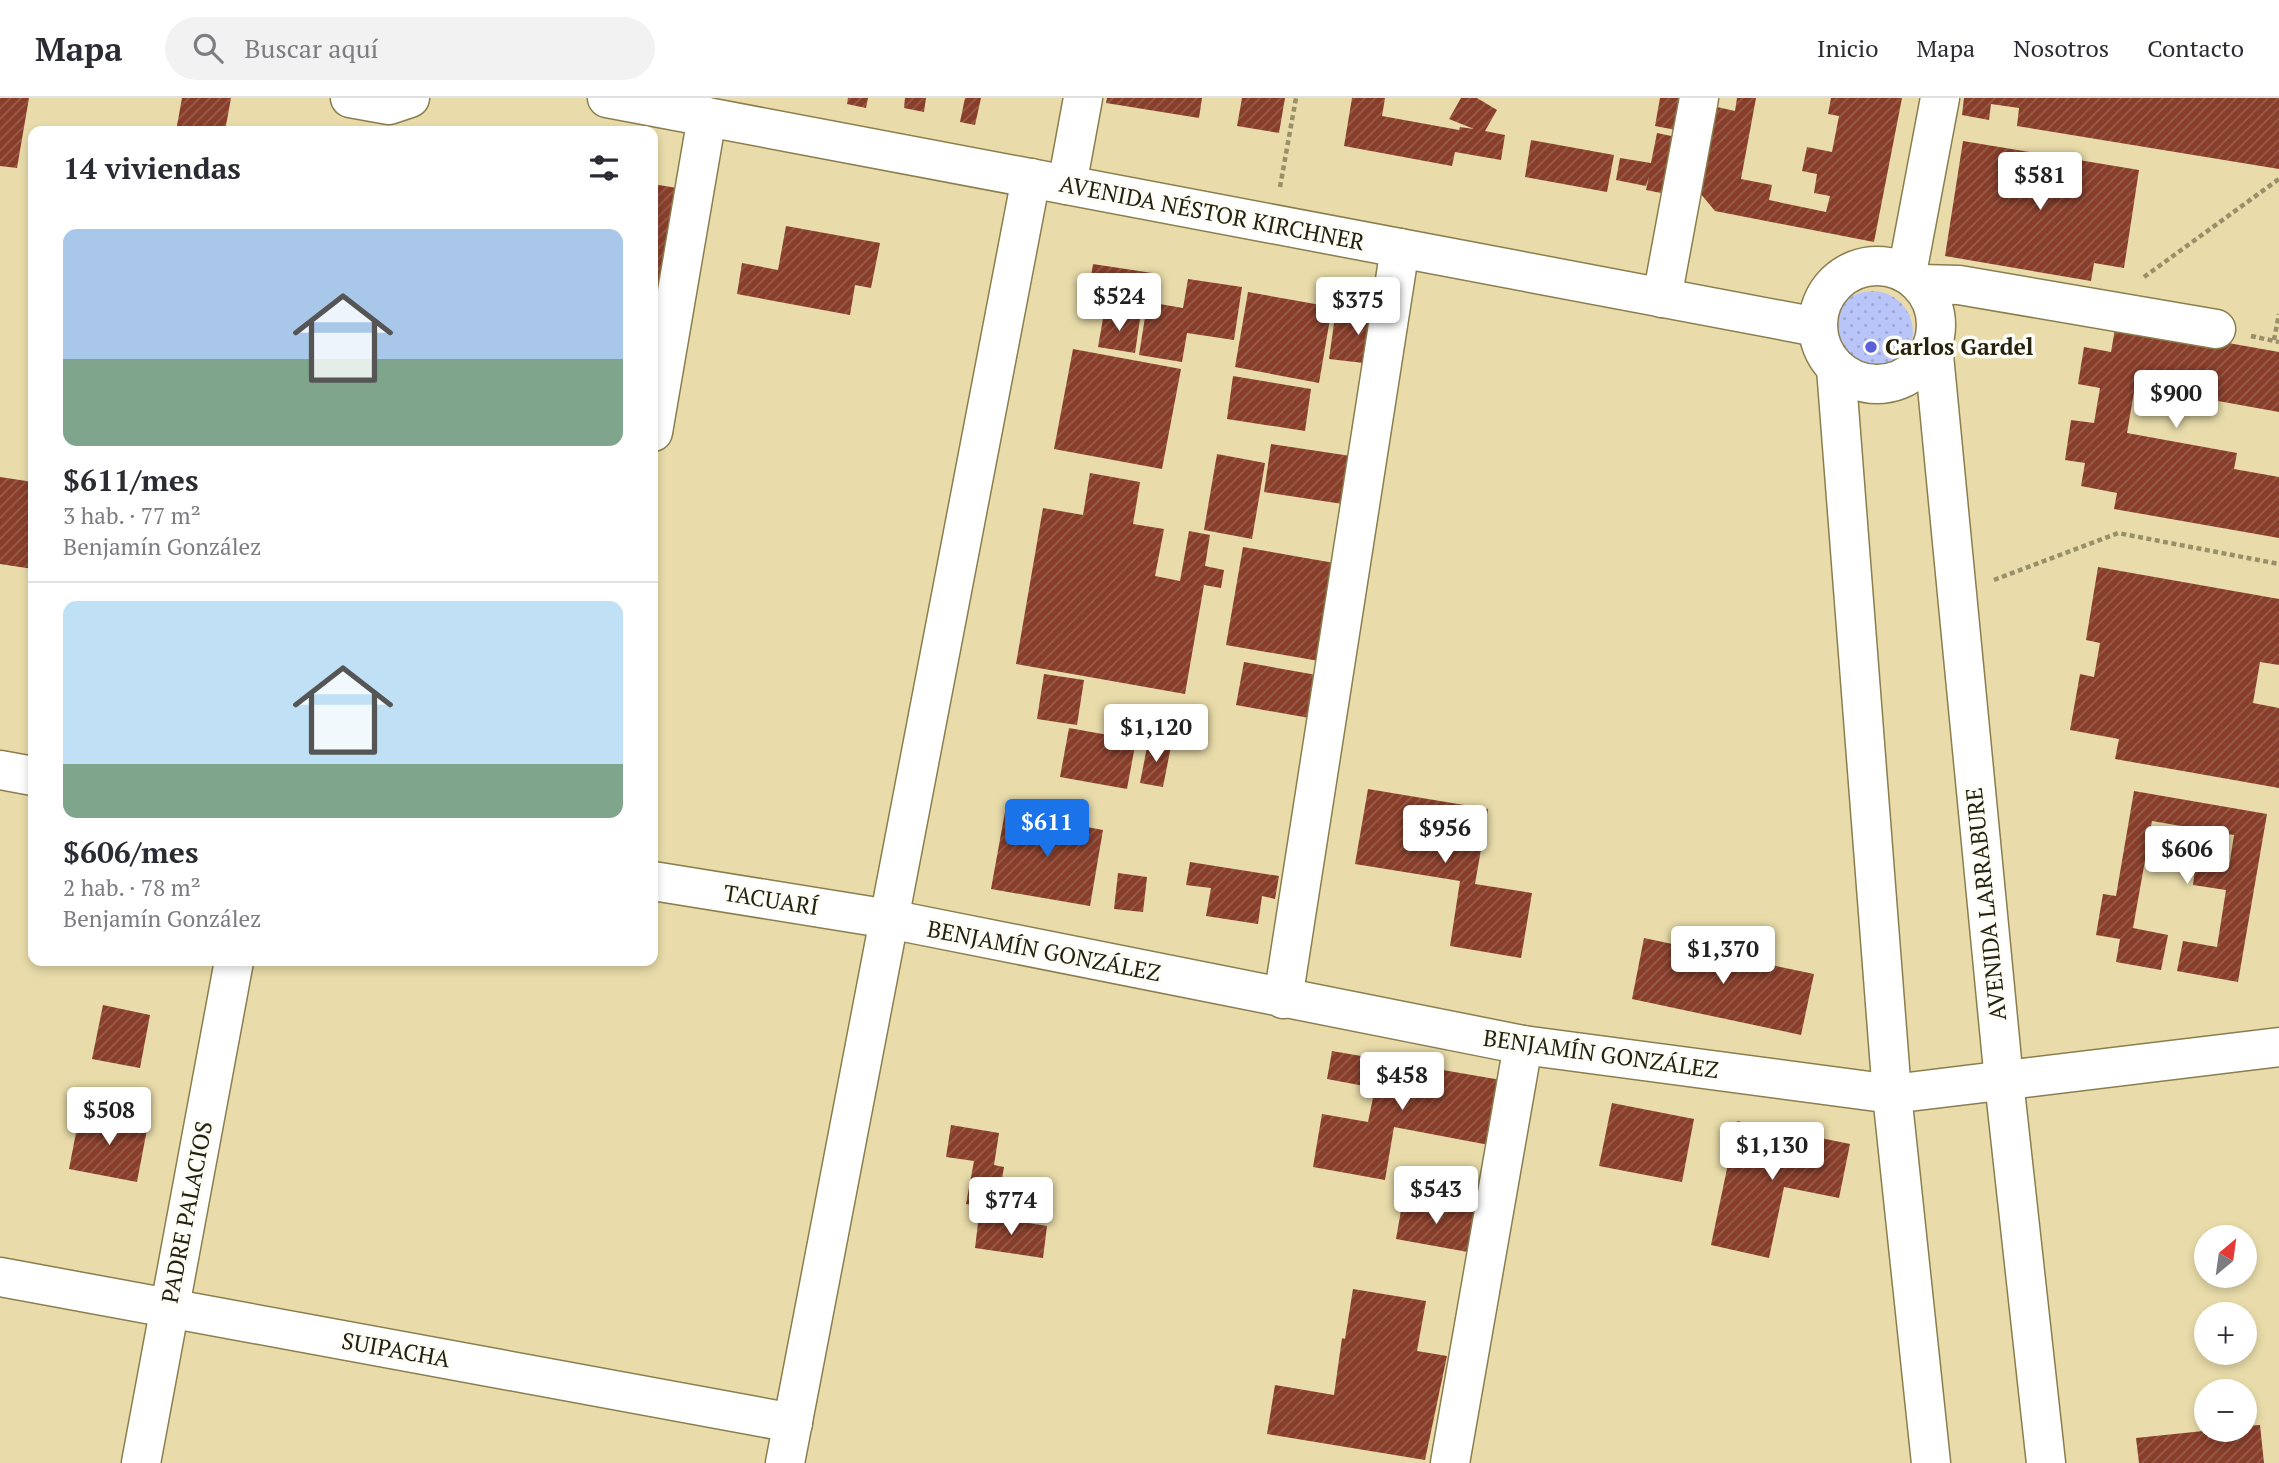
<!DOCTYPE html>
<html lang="es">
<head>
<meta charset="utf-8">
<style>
  :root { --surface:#fff; --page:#f2f2f3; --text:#2b2b33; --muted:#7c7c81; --line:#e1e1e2; --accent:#1a73e8 }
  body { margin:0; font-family:"PT Serif",serif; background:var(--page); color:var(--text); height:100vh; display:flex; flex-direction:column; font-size:26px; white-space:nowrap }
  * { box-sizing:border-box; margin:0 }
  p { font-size:23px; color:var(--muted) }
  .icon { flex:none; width:38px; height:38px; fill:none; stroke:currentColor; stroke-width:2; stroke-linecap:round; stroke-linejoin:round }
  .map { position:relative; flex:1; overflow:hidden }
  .panel { position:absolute; left:28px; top:28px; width:630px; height:840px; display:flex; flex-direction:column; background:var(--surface); border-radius:14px; box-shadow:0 4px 10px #0003 }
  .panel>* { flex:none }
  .needle { width:46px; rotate:29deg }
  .fabs { position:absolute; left:2194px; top:1127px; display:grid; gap:14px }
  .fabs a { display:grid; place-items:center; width:63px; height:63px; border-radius:50%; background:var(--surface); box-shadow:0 4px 10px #0003; font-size:35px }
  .price { position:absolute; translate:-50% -60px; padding:0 16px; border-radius:7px; background:#fff; color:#222; font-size:23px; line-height:46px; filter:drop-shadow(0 2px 4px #0008) }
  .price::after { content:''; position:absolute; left:50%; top:42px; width:21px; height:16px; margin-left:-10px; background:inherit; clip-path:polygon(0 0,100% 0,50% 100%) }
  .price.active { background:var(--accent); color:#fff }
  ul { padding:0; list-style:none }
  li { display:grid; align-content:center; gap:14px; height:371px; padding:0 35px }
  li+li { border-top:2px solid var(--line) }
  li span { display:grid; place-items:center; height:217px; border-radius:14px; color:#555 }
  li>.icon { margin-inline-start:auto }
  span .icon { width:126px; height:126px; fill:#fffc; stroke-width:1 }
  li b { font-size:30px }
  h2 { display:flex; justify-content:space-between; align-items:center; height:84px; padding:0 35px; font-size:30px }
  header { display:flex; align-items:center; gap:42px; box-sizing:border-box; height:98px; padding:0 35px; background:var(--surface); border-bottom:2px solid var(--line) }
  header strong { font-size:33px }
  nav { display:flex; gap:38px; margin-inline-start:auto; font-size:24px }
  .search { width:490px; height:63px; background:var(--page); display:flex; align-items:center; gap:18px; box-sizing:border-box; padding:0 24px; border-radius:38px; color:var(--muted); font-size:26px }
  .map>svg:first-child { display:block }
</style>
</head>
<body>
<header>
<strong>Mapa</strong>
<div class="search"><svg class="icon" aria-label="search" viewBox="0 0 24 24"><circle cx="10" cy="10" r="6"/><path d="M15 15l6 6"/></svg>Buscar aquí</div>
<nav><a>Inicio</a><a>Mapa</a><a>Nosotros</a><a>Contacto</a></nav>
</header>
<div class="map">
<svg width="2279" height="1365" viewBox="0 0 2279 1365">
  <defs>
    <pattern id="grass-dots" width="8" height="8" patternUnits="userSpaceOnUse" patternTransform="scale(1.75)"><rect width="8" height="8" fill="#b9c4f9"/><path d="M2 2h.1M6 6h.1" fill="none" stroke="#9fa8d4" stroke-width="1.8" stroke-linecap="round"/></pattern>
    <pattern id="building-hatch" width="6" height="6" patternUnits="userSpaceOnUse" patternTransform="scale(1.75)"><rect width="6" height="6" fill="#893e2a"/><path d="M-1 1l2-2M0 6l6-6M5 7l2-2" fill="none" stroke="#965e4d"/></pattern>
  </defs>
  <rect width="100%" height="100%" fill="#e9dcaa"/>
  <circle fill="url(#grass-dots)" cx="1872" cy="234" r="41"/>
  <g fill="url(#building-hatch)">
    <path d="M0,0H29L17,70L0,68Z"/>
    <path d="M182,0H231L225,33H176Z"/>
    <path d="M848,0H868L866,10L847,6Z"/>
    <path d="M905,0H926L924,14L904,10Z"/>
    <path d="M965,0H981L975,27L960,24Z"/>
    <path d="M1107,0H1202L1199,20L1106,5Z"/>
    <path d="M1242,0H1285L1279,35L1237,28Z"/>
    <path d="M1352,0H1385L1382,18L1459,32L1460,29L1474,31L1449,21L1461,0H1477L1497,12L1485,33L1505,37L1501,62L1455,54L1452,68L1344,48Z"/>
    <path d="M1660,0H1682L1676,32L1655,28Z"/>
    <path d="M1737,0H1756L1741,81L1772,87L1769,102L1826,114L1830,98L1814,95L1817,76L1802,73L1807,49L1832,54L1839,18L1828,16L1831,0H1902L1874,144L1715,113L1700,95L1717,9L1735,13Z"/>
    <path d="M1964,0H2279V71L2017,28L2019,10L1991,6L1989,22L1962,17Z"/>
    <path d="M1657,35L1676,39L1666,96L1646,92L1649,78L1646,88L1616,82L1620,60L1651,65Z"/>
    <path d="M1531,42L1614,57L1607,94L1525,79Z"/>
    <path d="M1963,43L2139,72L2124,170L2094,165L2091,183L1945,158Z"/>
    <path d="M653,86L677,90L657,207L653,206Z"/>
    <path d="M786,128L880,145L871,190L855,187L850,217L737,196L742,165L778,172Z"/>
    <path d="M1093,166L1152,175L1148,204L1183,210L1188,181L1242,189L1234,242L1187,235L1182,264L1139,257L1146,213L1087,204Z"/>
    <path d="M1248,194L1332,209L1319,285L1235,269Z"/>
    <path d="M1336,211L1387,218L1381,267L1329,261Z"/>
    <path d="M1104,215L1140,221L1135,255L1098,249Z"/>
    <path d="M2116,225L2279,254V314L2135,288L2127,335L2237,355L2234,371L2279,379V440L2114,411L2117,395L2081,388L2085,365L2065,362L2071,322L2094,325L2100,290L2078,286L2084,249L2111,254Z"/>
    <path d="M1073,251L1181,271L1162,371L1054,351Z"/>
    <path d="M1233,278L1311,291L1305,333L1227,321Z"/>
    <path d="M1271,346L1364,360L1356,408L1264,394Z"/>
    <path d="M1217,356L1265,365L1252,441L1204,432Z"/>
    <path d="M1090,375L1140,384L1133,426L1164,431L1155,478L1180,483L1189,433L1210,437L1205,468L1224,472L1221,490L1204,487L1185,596L1016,566L1043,410L1083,417Z"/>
    <path d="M0,379L33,384V471L0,466Z"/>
    <path d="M1243,449L1340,466L1319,563L1226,547Z"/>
    <path d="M2098,469L2279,501V567L2260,564L2253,605L2279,610V690L2115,661L2119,641L2070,632L2080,576L2094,579L2100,545L2086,542Z"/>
    <path d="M1244,564L1322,578L1315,621L1236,607Z"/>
    <path d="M1044,576L1084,582L1077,627L1037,621Z"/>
    <path d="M1069,630L1136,642L1127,691L1060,679Z"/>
    <path d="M1148,644L1171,648L1163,689L1140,685Z"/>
    <path d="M1368,691L1488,711L1475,786L1532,795L1521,860L1450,848L1460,783L1355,766Z"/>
    <path d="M2134,693L2267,716L2238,884L2177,873L2183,843L2217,849L2226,792L2193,787L2196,763L2229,769L2234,737L2152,723L2133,830L2168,837L2161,872L2116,864L2120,841L2096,837L2103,796L2116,798Z"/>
    <path d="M1005,714L1103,732L1090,808L991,791Z"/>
    <path d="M1190,764L1279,778L1275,801L1262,798L1258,826L1206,818L1211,790L1186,787Z"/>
    <path d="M1118,775L1147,779L1143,814L1114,811Z"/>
    <path d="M1644,840L1814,876L1801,937L1632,901Z"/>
    <path d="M103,907L150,917L140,970L92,961Z"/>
    <path d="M1332,953L1501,982L1489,1047L1394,1029L1385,1082L1313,1069L1322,1016L1368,1024L1375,990L1327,981Z"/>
    <path d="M1612,1005L1694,1021L1682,1084L1599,1068Z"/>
    <path d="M80,1014L148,1026L137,1084L69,1071Z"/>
    <path d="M1737,1023L1850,1046L1839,1100L1784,1089L1769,1160L1711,1147Z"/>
    <path d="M951,1027L999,1035L994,1067L1004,1069L997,1111L966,1106L974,1063L946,1059Z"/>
    <path d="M1403,1101L1475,1114L1468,1154L1396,1141Z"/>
    <path d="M979,1117L1047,1128L1043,1160L975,1150Z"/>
    <path d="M1353,1191L1426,1203L1417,1253L1447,1258L1425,1362L1267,1336L1275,1287L1334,1297L1342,1240L1345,1241Z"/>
    <path d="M2260,1327L2264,1365H2139L2136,1340L2213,1332H2245V1328Z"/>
  </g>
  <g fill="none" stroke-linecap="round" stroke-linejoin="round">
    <defs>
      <g id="minor">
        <path d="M350,0L389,7L410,0"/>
        <path d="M607,0L1817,229"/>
        <path d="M1067,87L1083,0"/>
        <circle cx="1877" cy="227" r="59"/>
        <path d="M1907,175L1940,0"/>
        <path d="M1921,186L1959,187L2216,231"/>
        <path d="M1662,200L1699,0"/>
        <path d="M1933,247L2004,983L2046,1365"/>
        <path d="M1836,270L1892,996L1931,1365"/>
        <path d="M653,334L707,19"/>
        <path d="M0,672L33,678"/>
        <path d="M653,783L889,821L1523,947L1892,996L2279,949"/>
        <path d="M1283,901L1400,150"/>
        <path d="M0,1179L793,1325"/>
        <path d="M141,1365L234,863"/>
        <path d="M785,1365L1031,80"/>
        <path d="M1450,1365L1523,947"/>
      </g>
    </defs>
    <use href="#minor" stroke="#8a7e4e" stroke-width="41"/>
    <g stroke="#998f69" stroke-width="4.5" stroke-dasharray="5 3.5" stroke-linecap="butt">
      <path d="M1280,89L1296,0"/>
      <path d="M2144,179L2279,81"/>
      <path d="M2251,238L2279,244"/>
      <path d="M2274,242L2279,216"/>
      <path d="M1994,482L2118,435L2279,466"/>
    </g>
    <use href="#minor" stroke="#fff" stroke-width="38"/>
  </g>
  <circle fill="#5962da" stroke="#fefdf8" stroke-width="2.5" cx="1871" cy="249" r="7"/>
  <g text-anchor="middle" stroke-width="7" stroke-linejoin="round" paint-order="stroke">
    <g font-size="23" fill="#27220e" stroke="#fefdf8">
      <text transform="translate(1212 115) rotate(11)" y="8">AVENIDA NÉSTOR KIRCHNER</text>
      <text transform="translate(771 802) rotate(9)" y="8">TACUARÍ</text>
      <text transform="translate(1986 806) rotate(-96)" y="8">AVENIDA LARRABURE</text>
      <text transform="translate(1044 853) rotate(11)" y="8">BENJAMÍN GONZÁLEZ</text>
      <text transform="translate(1601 956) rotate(8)" y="8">BENJAMÍN GONZÁLEZ</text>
      <text transform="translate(187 1114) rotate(-79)" y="8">PADRE PALACIOS</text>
      <text transform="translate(396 1252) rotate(10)" y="8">SUIPACHA</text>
    </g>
    <g font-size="23" font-weight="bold" fill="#27220e" stroke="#fefdf8" text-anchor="start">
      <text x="1885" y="257">Carlos Gardel</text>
    </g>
  </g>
</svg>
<div class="fabs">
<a><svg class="needle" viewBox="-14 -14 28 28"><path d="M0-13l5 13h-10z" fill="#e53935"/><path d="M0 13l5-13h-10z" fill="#7c7c81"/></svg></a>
<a>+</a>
<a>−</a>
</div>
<b class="price" style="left:2040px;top:114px">$581</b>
<b class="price" style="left:1119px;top:235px">$524</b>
<b class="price" style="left:1358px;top:239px">$375</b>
<b class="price" style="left:2176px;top:332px">$900</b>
<b class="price" style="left:1156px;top:666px">$1,120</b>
<b class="price active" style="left:1047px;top:761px">$611</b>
<b class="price" style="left:1445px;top:767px">$956</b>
<b class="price" style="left:2187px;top:788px">$606</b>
<b class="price" style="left:1723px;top:888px">$1,370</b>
<b class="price" style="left:1402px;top:1014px">$458</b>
<b class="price" style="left:109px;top:1049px">$508</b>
<b class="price" style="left:1772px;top:1084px">$1,130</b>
<b class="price" style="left:1436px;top:1128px">$543</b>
<b class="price" style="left:1011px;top:1139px">$774</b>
<section class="panel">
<h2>14 viviendas<svg class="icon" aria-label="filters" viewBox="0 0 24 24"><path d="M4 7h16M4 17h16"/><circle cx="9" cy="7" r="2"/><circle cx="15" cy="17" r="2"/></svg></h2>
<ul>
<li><span style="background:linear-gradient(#a9c7e8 60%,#7fa58c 0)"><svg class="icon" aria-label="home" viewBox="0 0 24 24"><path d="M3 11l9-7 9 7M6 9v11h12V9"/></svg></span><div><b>$611/mes</b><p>3 hab. · 77 m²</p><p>Benjamín González</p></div></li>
<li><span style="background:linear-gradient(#bfe0f5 75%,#7fa58c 0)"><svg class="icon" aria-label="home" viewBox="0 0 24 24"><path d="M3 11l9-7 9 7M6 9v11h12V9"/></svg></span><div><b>$606/mes</b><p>2 hab. · 78 m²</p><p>Benjamín González</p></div></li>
</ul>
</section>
</div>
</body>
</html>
